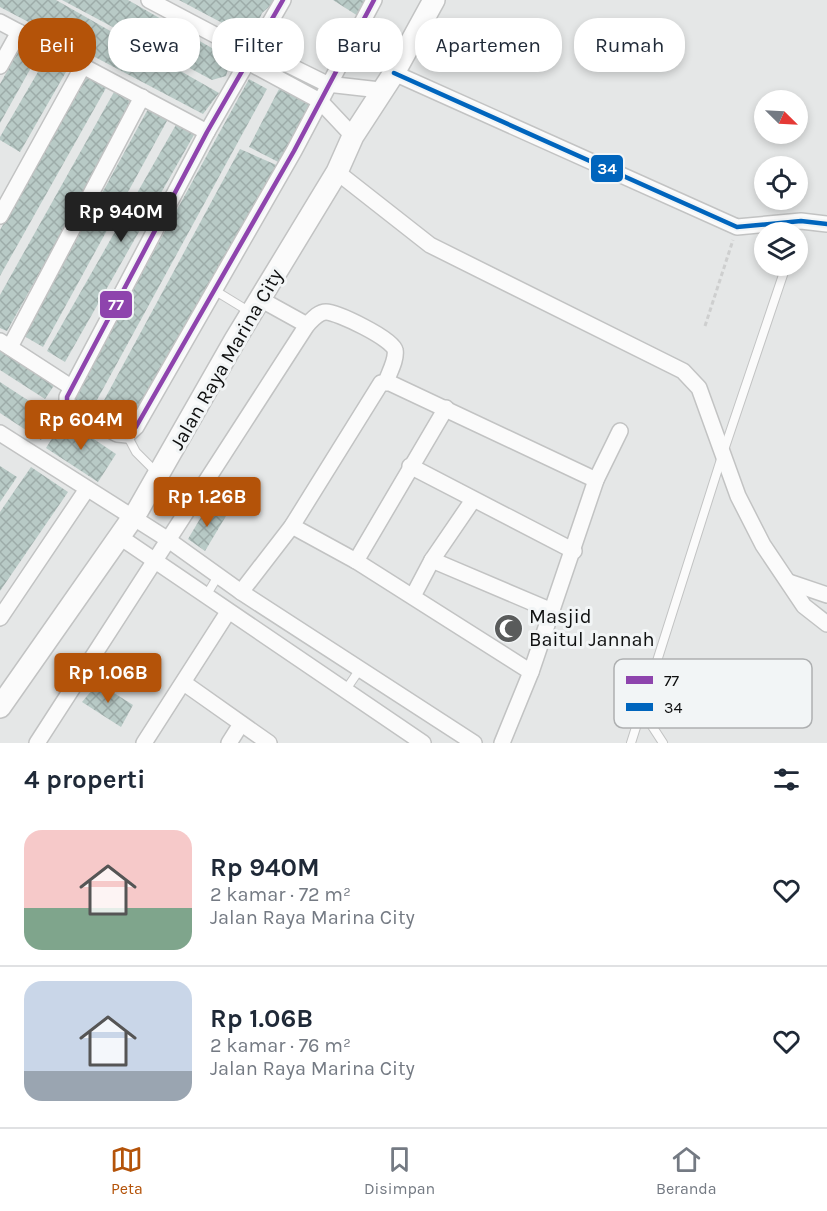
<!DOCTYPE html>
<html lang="id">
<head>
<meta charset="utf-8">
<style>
  :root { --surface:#fff; --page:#f2f2f3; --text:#1f2937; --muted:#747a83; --line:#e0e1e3; --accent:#b45309 }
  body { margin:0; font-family:Karla,sans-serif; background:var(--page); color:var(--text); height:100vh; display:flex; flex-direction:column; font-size:22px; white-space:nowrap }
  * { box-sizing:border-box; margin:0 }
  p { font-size:20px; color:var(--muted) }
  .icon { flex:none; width:33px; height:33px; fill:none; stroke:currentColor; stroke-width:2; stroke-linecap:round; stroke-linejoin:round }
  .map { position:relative; height:743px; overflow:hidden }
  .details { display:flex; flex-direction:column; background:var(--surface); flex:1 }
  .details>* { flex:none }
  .hud { position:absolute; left:18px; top:18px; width:792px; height:54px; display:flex; gap:12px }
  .needle { width:39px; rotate:114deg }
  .tools { position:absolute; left:754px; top:90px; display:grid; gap:12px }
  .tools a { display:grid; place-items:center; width:54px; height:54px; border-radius:50%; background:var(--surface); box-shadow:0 3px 9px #0003; font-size:30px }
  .price { position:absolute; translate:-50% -51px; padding:0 14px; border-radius:6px; background:var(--accent); color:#fff; font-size:20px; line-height:39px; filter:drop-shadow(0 2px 3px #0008) }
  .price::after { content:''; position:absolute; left:50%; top:36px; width:18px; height:14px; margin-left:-9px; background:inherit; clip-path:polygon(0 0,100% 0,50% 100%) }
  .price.active { background:#222; color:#fff }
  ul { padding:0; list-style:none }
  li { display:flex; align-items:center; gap:18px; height:150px; padding:0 24px }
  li+li { border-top:2px solid var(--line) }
  li span { display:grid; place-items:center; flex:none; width:168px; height:120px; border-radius:18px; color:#555 }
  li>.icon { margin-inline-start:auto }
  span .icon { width:72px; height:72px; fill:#fffc; stroke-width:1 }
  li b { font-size:26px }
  h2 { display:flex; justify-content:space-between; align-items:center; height:72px; padding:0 24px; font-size:26px }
  .chip { padding:0 21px; border-radius:24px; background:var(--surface); box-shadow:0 3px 9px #0003; font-size:21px; line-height:54px }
  .chip.active { background:var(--accent); color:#fff }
  .menu { display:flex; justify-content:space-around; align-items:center; height:84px; border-top:2px solid var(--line); background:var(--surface); font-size:16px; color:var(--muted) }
  .menu a { display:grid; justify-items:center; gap:3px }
  .menu .active { color:var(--accent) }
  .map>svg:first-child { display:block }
</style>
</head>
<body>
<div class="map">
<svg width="827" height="743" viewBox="0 0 827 743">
  <defs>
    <pattern id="building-cross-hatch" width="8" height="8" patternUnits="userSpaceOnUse" patternTransform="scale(1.5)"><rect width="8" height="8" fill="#b8cac6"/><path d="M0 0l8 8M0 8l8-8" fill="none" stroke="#9daca9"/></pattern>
  </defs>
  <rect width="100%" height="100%" fill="#e5e7e7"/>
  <g fill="url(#building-cross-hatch)">
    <path d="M0,0H56L219,93L203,114L0,7Z"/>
    <path d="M62,0H128L231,59L226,76L212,80Z"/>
    <path d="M179,0H277L262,13L256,27L243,34Z"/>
    <path d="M333,0H366L358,16Z"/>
    <path d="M24,41L41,50L0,123V84Z"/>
    <path d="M49,53L70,65L20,152L0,140V137Z"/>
    <path d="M87,77L106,88L0,276V230Z"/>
    <path d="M249,79L267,89L92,409L73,398Z"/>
    <path d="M279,89L314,106L284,165L249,147Z"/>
    <path d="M114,92L134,103L7,331L0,328V295Z"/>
    <path d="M148,109L168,119L43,347L24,336Z"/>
    <path d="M177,123L195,133L65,362L47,351Z"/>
    <path d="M240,149L281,167L127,435L96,415Z"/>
    <path d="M0,349L55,384L45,399L0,370Z"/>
    <path d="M0,382L55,418L41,440L0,413Z"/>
    <path d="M64,419L116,454L98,482L46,448Z"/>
    <path d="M0,466L17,477L0,502Z"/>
    <path d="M31,467L68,492L0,591V512Z"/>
    <path d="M207,507L226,516L205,551L188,539Z"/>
    <path d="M98,683L133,705L121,727L82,702Z"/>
  </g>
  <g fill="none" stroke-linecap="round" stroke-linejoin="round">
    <defs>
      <g id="lane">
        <path d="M214,290L250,312"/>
        <path d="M127,435L136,452L157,473"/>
        <path d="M206,596L218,576"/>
        <path d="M345,691L360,669"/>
        <path d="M641,709L663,743"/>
        <path d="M631,743L723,453L786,266"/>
      </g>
      <g id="street">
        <path d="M149,0L234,45"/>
        <path d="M283,0L207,132L67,397V406L117,434L127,435L136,427L294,151L374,0"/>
        <path d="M0,22L207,132"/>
        <path d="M0,66L19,32"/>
        <path d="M394,73L737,227L801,221L827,224"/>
        <path d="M353,136L320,101L246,61L238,54L234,45L243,44L254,48L327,84L380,90"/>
        <path d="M337,172L430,245L683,371L699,388L738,496L763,545L804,606L827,624"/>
        <path d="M0,216L83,66"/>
        <path d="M260,299L307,325"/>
        <path d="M0,341L71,387"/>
        <path d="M10,347L142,97"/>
        <path d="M0,433L167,539L241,592L474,743"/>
        <path d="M410,466L574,551"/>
        <path d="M292,526L356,561L531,672"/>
        <path d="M120,537L423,743"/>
        <path d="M432,560L552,611"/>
        <path d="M356,561L446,408"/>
        <path d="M789,582L827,595"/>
        <path d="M241,592L292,526L381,383H390L596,480"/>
        <path d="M413,596L432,560L473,500"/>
        <path d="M0,618L87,489"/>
        <path d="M184,683L269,743"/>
        <path d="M37,743L307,325C312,320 318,312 326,312C337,312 393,339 395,350C397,359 389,373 386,382"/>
        <path d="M144,743L228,612"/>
        <path d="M229,743L241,724"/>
        <path d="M502,743L531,672L596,480L620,431"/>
      </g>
      <path id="secondary" d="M0,707L138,510L235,340L337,172L353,136L394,73L434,0"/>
    </defs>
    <use href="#lane" stroke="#c2c3c3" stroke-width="10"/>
    <use href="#street" stroke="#c2c3c3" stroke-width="18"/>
    <use href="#secondary" stroke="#c2c3c3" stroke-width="24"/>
    <path stroke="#cecfcf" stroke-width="3" stroke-dasharray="4.5 3" stroke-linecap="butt" d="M705,326L733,240"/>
    <use href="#lane" stroke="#fbfbfb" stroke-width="8"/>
    <use href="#street" stroke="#fbfbfb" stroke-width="15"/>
    <use href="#secondary" stroke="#fbfbfb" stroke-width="21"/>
    <defs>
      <path id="bus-1" d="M283,0L207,132L67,397V406L117,434L127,435L136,427L294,151L374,0"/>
      <path id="bus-2" d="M394,73L737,227L801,221L827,224"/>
    </defs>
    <use href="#bus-1" stroke="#f2f5f6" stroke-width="9"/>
    <use href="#bus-2" stroke="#f2f5f6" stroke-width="9"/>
    <use href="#bus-1" stroke="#8e44ad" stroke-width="4.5"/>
    <use href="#bus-2" stroke="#0065bd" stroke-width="4.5"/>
  </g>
  <defs>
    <symbol id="mosque-disc" viewBox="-11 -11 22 22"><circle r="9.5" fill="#595b5b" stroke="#f2f5f6"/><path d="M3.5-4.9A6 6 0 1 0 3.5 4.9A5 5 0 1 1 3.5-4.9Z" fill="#fff"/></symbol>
  </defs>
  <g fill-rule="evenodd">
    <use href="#mosque-disc" x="492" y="612" width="33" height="33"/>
  </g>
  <g text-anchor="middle" stroke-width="6" stroke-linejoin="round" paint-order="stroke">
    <g font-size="20" fill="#0e0f0f" stroke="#f2f5f6">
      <text transform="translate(226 359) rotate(-60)" y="7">Jalan Raya Marina City</text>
    </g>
    <g font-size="20" fill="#0e0f0f" stroke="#f2f5f6" text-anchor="start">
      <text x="529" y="623">Masjid<tspan x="529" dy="23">Baitul Jannah</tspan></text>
    </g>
  </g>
  <rect x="614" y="659" width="198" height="69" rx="9" fill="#f2f5f6" stroke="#aeb0b1" stroke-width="1.5"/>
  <rect x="626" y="676" width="27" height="8" fill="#8e44ad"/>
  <rect x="626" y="703" width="27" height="8" fill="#0065bd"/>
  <g font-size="16" fill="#0e0f0f">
    <text x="664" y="686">77</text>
    <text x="664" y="713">34</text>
  </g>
  <g stroke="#f2f5f6" stroke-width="2">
    <rect x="590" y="154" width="34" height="29" rx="6" fill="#0065bd"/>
    <rect x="99" y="290" width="34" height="29" rx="6" fill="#8e44ad"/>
  </g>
  <g font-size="16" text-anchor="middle" font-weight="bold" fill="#fff">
    <text x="607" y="174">34</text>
    <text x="116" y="310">77</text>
  </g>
</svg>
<div class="tools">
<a><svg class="needle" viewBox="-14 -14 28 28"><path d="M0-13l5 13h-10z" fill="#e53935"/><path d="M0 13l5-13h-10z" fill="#747a83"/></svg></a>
<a><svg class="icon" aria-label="locate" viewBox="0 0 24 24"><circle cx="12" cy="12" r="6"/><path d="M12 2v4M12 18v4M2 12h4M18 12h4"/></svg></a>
<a><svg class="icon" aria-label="layers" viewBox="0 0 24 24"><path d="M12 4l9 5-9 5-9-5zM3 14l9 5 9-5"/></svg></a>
</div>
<b class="price active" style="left:121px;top:243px">Rp 940M</b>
<b class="price" style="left:81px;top:451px">Rp 604M</b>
<b class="price" style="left:207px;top:528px">Rp 1.26B</b>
<b class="price" style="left:108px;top:704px">Rp 1.06B</b>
<div class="hud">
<a class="chip active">Beli</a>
<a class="chip">Sewa</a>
<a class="chip">Filter</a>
<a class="chip">Baru</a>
<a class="chip">Apartemen</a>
<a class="chip">Rumah</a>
</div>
</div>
<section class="details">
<h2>4 properti<svg class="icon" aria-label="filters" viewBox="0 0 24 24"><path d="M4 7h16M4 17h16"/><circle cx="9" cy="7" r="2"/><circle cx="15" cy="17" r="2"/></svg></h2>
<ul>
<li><span style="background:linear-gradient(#f6c9c9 65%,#7fa58c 0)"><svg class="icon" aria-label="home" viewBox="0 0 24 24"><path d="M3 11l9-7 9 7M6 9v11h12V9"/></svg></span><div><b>Rp 940M</b><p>2 kamar · 72 m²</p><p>Jalan Raya Marina City</p></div><svg class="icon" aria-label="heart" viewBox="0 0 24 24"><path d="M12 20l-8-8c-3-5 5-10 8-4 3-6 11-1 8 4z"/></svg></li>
<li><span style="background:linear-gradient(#c9d6e8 75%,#9aa5b1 0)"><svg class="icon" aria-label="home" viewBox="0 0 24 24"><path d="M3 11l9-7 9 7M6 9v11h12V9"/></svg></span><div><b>Rp 1.06B</b><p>2 kamar · 76 m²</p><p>Jalan Raya Marina City</p></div><svg class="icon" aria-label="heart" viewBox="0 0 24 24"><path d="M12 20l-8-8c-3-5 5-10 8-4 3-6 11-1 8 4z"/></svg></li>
</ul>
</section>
<nav class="menu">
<a class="active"><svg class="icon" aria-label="map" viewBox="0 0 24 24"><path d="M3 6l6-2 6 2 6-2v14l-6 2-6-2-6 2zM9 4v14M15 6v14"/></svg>Peta</a>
<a><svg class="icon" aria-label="saved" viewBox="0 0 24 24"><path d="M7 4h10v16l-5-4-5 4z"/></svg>Disimpan</a>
<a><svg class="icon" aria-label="home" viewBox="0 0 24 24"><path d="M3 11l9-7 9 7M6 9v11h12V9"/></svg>Beranda</a>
</nav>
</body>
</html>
